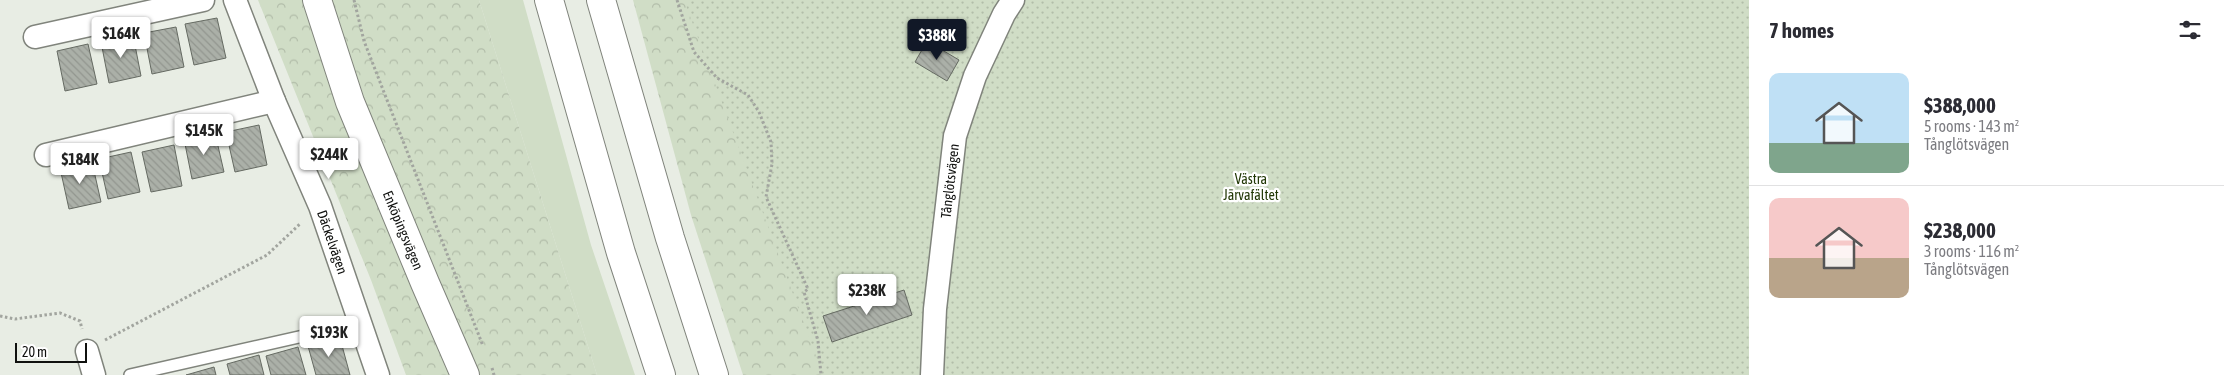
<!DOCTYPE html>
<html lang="en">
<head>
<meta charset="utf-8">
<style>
  :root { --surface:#fff; --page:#f7f7f7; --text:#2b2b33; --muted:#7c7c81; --line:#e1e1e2; --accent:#111827 }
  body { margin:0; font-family:"Asap Condensed",sans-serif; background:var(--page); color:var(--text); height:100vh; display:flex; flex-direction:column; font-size:19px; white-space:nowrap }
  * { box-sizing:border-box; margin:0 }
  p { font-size:16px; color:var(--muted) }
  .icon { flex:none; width:28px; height:28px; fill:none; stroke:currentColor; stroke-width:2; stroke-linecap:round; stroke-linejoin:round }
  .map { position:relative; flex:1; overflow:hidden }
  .panel { display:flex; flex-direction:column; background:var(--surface); width:475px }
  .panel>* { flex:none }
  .scale { position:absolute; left:15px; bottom:12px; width:72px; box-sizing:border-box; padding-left:5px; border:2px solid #10110f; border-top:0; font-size:14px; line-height:18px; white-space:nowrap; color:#10110f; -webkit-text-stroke:4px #fff; paint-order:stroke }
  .price { position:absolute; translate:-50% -42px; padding:0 11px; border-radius:5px; background:#fff; color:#222; font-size:16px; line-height:32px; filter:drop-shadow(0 1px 2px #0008) }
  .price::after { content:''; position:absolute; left:50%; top:30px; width:15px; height:11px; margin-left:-8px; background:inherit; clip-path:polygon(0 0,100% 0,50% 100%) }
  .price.current { background:var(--accent); color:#fff }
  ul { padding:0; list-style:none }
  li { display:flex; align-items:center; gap:15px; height:125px; padding:0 20px }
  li+li { border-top:1px solid var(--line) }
  li span { display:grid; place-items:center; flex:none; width:140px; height:100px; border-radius:10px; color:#555 }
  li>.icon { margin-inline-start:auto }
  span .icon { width:60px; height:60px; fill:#fffc; stroke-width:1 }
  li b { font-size:21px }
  h2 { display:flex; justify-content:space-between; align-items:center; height:60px; padding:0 20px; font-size:21px }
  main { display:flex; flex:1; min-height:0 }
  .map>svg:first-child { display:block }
</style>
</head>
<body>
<main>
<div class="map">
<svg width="1749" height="375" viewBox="0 0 1749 375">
  <defs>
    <pattern id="forest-crowns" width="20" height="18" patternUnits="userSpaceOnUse" patternTransform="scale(1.25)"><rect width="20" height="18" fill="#d0ddc6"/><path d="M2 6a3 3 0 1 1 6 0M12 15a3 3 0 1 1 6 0" fill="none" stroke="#b2bda9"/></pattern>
    <pattern id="park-dots" width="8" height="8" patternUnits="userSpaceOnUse" patternTransform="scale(1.25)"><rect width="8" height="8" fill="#d0ddc6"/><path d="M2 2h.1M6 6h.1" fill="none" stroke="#b2bda9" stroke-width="1.8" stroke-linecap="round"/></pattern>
    <pattern id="building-back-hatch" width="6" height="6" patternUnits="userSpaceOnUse" patternTransform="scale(1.25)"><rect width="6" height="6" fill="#abb0a8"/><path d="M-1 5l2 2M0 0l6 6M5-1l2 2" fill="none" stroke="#92968f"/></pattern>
  </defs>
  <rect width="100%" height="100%" fill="#e8ede4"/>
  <path fill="#d0ddc6" d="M479,0H523L591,245L635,375H597Z"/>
  <g fill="url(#forest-crowns)">
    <path d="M258,0H479L597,375H406L371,280Z"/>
    <path d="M633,0H1009L928,375H743L691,215Z"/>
  </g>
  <path fill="url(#park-dots)" d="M684,0H1749V375H823Z"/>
  <g fill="url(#building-back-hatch)" stroke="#656a62">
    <path d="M217,18L226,58L194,65L185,24Z"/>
    <path d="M176,27L184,67L152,74L144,33Z"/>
    <path d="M133,35L141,76L109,83L101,42Z"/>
    <path d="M927,41L959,60L947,81L915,62Z"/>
    <path d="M88,44L97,84L65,91L57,51Z"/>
    <path d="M259,125L267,165L235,172L226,132Z"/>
    <path d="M215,133L224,172L192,179L184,139Z"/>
    <path d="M174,145L182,186L151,192L142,152Z"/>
    <path d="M131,152L140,192L108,199L99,159Z"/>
    <path d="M92,162L101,202L69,209L60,168Z"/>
    <path d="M904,290L912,315L832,342L823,316Z"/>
    <path d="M340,338L350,375H316L308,346Z"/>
    <path d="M298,347L306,375H271L266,356Z"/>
    <path d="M259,355L264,375H230L227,364Z"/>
    <path d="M214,367L216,375H186Z"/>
  </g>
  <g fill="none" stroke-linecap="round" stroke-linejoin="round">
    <defs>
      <path id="service" d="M130,375L361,323"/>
      <g id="minor">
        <path id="s1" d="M235,0L274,101L320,206L378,375"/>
        <path d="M35,37L203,0"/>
        <path d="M46,155L274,101"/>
        <path d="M87,351L94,375"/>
        <path id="s2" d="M932,375L935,309L955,136L975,76L1004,14L1013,0"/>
      </g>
      <g id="tertiary">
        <path id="s3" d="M317,0L350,102L425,283L465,375"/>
      </g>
      <g id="motorway">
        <path d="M549,0L621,253L661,375"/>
        <path d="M601,0L670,238L714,375"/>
      </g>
    </defs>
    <use href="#service" stroke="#80847c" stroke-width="14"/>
    <use href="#minor" stroke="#80847c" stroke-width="25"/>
    <use href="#tertiary" stroke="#80847c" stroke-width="30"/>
    <use href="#motorway" stroke="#80847c" stroke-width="30"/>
    <g stroke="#a2a59f" stroke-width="3" stroke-dasharray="2.5 2.5" stroke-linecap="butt">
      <path d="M354,0L364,41L483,346"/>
      <path d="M677,0L694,52L717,78L748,95L759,112L771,142L772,164L766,197L808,289L804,292L818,341L821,375"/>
      <path d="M0,316L15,319L60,313L80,321L82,329"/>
      <path d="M105,340L267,255L301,223"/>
      <path d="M492,368L494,375"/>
    </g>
    <use href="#service" stroke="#fff" stroke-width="11"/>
    <use href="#minor" stroke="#fff" stroke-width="22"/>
    <use href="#tertiary" stroke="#fff" stroke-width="28"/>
    <use href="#motorway" stroke="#fff" stroke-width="28"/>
  </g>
  <g text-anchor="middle" stroke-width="4.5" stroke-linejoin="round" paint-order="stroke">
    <g font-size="14" fill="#213705" stroke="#fff">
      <text x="1251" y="184">Västra<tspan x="1251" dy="16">Järvafältet</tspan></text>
    </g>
    <g font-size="14" fill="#10110f" stroke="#fff">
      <text dy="5" stroke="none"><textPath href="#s2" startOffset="195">Tånglötsvägen</textPath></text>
      <text dy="5" stroke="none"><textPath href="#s3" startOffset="246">Enköpingsvägen</textPath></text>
      <text dy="5" stroke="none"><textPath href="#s1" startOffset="261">Däckelvägen</textPath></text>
    </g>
  </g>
</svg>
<div class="scale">20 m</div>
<b class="price" style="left:121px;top:59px">$164K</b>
<b class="price current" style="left:937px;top:61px">$388K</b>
<b class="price" style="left:204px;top:156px">$145K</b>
<b class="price" style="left:329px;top:180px">$244K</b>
<b class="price" style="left:80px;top:185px">$184K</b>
<b class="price" style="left:867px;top:316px">$238K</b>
<b class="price" style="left:329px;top:358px">$193K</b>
</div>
<section class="panel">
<h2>7 homes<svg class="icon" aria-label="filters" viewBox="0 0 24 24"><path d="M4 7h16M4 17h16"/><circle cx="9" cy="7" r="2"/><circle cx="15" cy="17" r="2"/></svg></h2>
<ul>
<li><span style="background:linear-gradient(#bfe0f5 70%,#7fa58c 0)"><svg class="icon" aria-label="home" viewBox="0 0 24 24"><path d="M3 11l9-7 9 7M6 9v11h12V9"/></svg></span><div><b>$388,000</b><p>5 rooms · 143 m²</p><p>Tånglötsvägen</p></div></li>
<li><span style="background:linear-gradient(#f6c9c9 60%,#b9a48a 0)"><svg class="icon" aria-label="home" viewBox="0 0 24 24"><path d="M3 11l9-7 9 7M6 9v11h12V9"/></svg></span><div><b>$238,000</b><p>3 rooms · 116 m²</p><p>Tånglötsvägen</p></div></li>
</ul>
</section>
</main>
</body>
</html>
